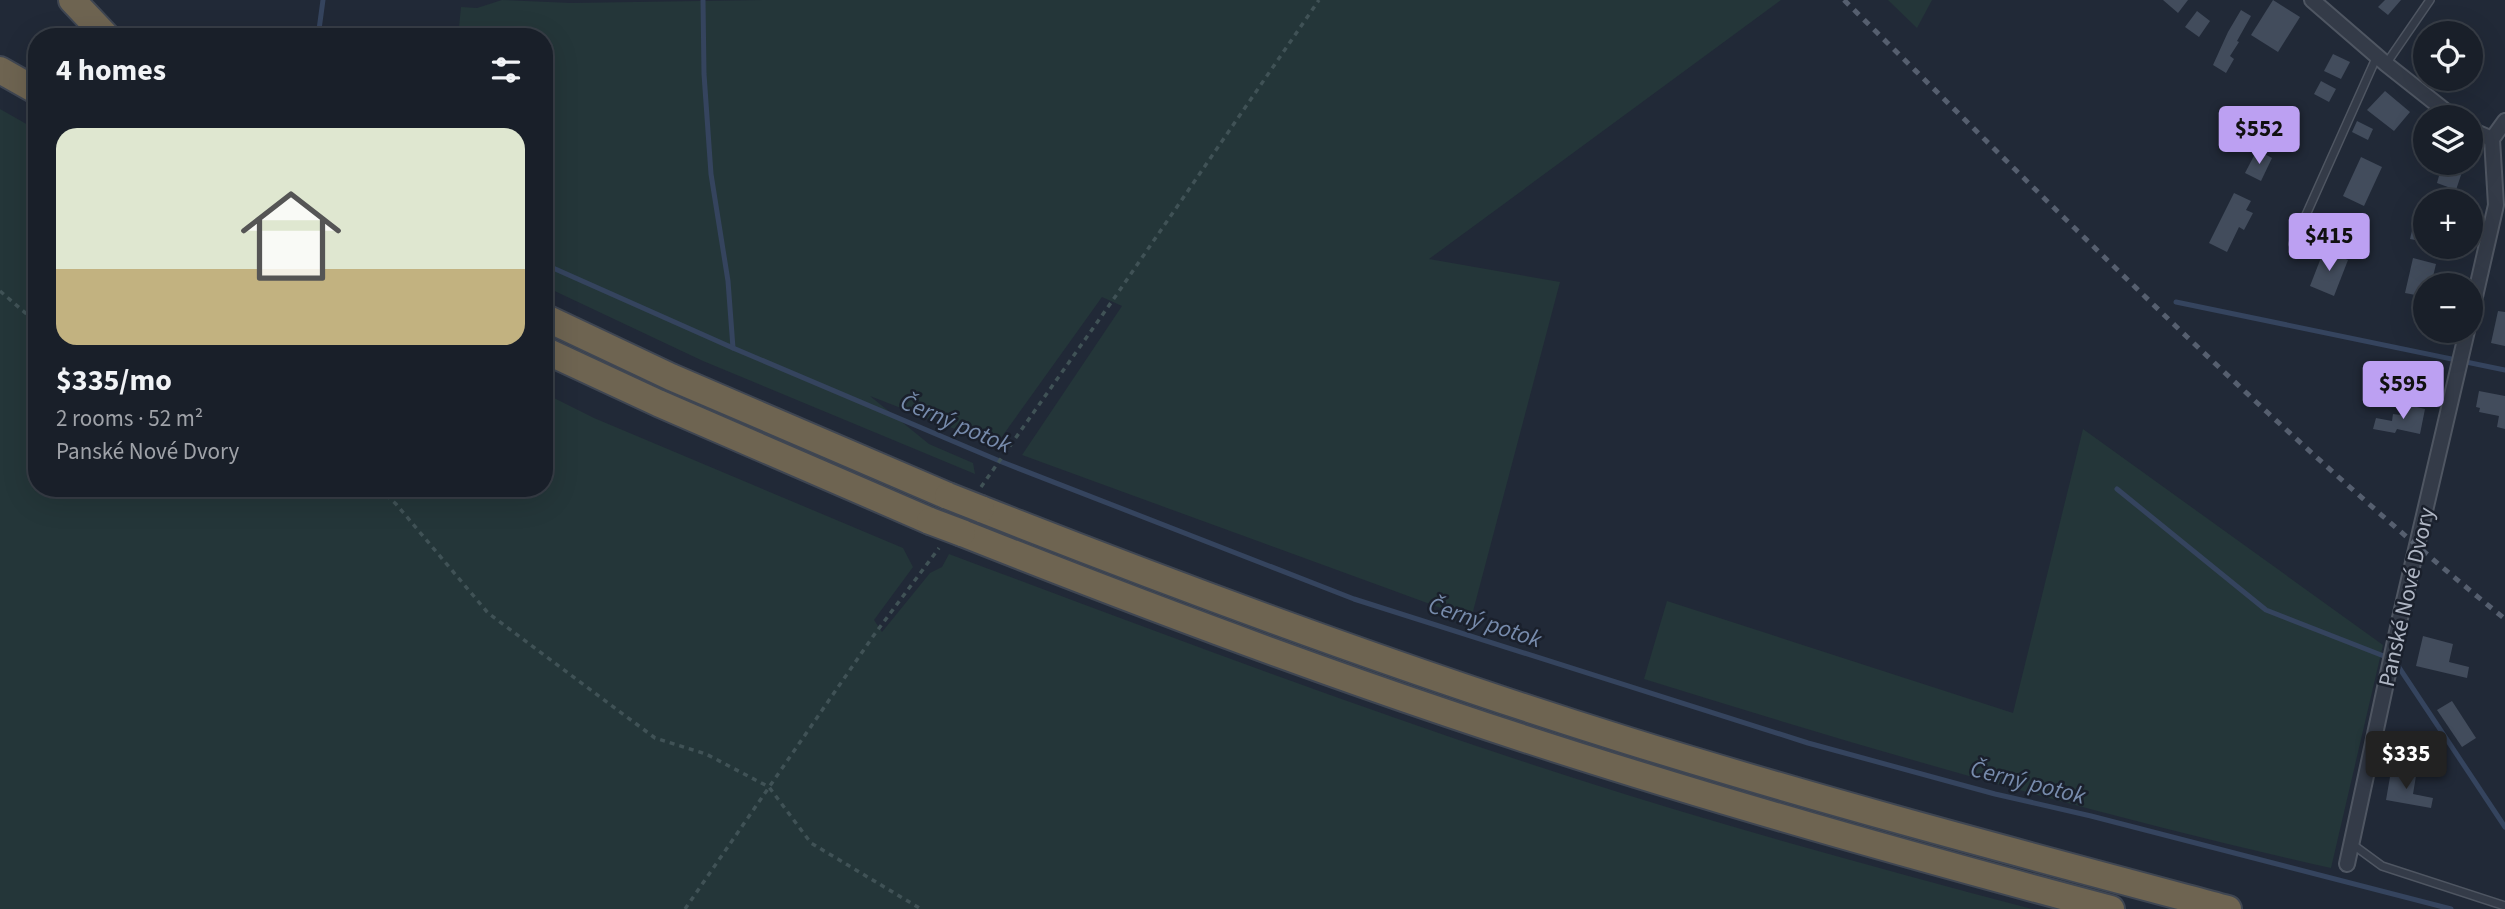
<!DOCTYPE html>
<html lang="en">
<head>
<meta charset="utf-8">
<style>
  :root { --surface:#191f29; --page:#222731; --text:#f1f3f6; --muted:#9fa2a8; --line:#373d46; --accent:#bca0f2 }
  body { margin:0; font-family:"Source Sans 3",sans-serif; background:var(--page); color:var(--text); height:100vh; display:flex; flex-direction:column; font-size:26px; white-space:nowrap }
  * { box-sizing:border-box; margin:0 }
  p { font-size:23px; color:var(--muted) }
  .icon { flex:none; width:38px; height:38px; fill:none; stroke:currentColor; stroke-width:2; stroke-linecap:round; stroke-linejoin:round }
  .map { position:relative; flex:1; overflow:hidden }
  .side { position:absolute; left:28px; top:28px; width:525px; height:469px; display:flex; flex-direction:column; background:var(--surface); border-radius:28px; box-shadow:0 7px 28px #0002,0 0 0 2px var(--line) }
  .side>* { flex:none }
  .tools { position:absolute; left:2413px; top:21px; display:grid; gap:14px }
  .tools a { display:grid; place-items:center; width:70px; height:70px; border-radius:50%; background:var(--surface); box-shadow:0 7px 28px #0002,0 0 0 2px var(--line); font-size:35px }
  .price { position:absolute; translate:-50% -60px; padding:0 16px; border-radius:7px; background:var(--accent); color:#111; font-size:23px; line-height:46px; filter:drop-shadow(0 2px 4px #0008) }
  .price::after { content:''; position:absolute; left:50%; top:42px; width:21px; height:16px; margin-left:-10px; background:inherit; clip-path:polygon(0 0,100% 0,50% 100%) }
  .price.selected { background:#222; color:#fff }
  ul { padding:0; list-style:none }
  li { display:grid; align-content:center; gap:14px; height:371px; padding:0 28px }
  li+li { border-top:2px solid var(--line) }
  li span { display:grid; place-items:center; height:217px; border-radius:21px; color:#555 }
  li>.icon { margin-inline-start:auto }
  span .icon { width:126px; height:126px; fill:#fffc; stroke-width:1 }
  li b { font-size:30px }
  h2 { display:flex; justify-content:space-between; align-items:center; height:84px; padding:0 28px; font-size:30px }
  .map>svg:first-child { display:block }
</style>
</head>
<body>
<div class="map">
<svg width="2505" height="909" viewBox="0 0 2505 909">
  <rect width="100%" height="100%" fill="#212937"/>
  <g fill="#243639">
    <path d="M502,0L571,3L764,0H1781L1429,259L1560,282L1471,619L1022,455L1122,306L1102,297L996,445L870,396L929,444L973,463L975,474L703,361L544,286V37H458L461,7L477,8Z"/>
    <path d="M1888,0H1932L1917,28Z"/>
    <path d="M0,109L37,130V488H544V393L594,418L903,548L913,567L874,620L882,632L930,573L942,567L949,554C1158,632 1367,712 1580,780C1730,828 1881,869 2032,909H0Z"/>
    <path d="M2083,429L2383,645L2331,868C2099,816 1871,750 1644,679L1667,601L2013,713Z"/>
  </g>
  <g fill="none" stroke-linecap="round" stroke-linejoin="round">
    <g stroke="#35445e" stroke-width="5">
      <path d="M703,0L704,74L711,174L728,281L733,348"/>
      <path d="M318,37L323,0"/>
      <path d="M544,264L733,348L1002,462L1354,599L1808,743L1995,794L2091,816L2451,909"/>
      <path d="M2176,302L2505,370"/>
      <path d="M2117,489L2266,610L2394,660L2505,827"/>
    </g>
  </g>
  <g fill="#424c5c">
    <path d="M2163,0H2188L2178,13Z"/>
    <path d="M2273,0L2300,17L2278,52L2251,35Z"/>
    <path d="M2385,0H2401L2388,15L2378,7Z"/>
    <path d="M2241,10L2251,16L2237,41L2239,42L2230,56L2234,59L2226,73L2213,65L2228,32Z"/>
    <path d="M2197,11L2210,21L2199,37L2185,27Z"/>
    <path d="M2448,23L2459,29L2456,33H2445L2442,31Z"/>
    <path d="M2333,54L2350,62L2341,79L2324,71Z"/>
    <path d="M2321,81L2336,89L2329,102L2314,94Z"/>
    <path d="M2385,91L2410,112L2394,131L2367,110Z"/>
    <path d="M2357,121L2373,129L2368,140L2352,132Z"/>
    <path d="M2257,150L2272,158L2261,181L2245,173Z"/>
    <path d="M2361,157L2382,167L2364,206L2343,196Z"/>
    <path d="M2442,165L2462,172L2456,190L2437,183Z"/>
    <path d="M2234,193L2251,201L2246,210L2253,213L2244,230L2239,227L2227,252L2209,243Z"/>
    <path d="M2415,218L2426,220V242L2410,239Z"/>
    <path d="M2324,250L2348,260L2334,296L2310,286Z"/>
    <path d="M2413,258L2436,264L2431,285H2426V297L2405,293Z"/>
    <path d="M2498,311L2505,312V346L2491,343Z"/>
    <path d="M2479,391L2505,396V429L2497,427L2499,416L2479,412L2480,408L2476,407Z"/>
    <path d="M2404,404L2425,409L2420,434L2397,429L2395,433L2373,429L2376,418L2392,421L2393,414L2401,415Z"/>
    <path d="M2423,636L2453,644L2449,662L2469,667L2467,678L2416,666Z"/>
    <path d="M2452,701L2476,738L2462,747L2437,710Z"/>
    <path d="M2391,771L2416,776L2413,794L2433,798L2431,808L2386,800Z"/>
  </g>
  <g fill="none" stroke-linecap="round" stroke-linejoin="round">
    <defs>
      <g id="lane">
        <path d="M2386,64L2430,0"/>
        <path d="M2293,244L2377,56"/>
        <path d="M2352,844L2382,866L2505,906"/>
      </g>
      <g id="street">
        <path d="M2312,0L2386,64L2453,117"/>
        <path d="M2471,130L2492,139"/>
        <path d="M2471,314L2496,205L2492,139L2505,121"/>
        <path d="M2347,864L2400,618L2467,331"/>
      </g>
      <g id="highway">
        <path d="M72,0L107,37"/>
        <path d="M0,70L37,91"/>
        <path d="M544,317L671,377L948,496"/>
        <path d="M544,350L658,403L930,521"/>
        <path d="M981,509C1194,593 1408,672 1626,740C1825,802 2026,855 2228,909"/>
        <path d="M962,533C1123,597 1284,658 1447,713C1665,787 1888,850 2111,909"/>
      </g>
    </defs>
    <use href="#lane" stroke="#4f5662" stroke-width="10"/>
    <use href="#street" stroke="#4f5662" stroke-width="18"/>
    <use href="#highway" stroke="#3f4652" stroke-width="30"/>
    <g stroke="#405256" stroke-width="3.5" stroke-dasharray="5 5" stroke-linecap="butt">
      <path d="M0,291L37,323"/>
      <path d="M981,487L1115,297L1319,0"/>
      <path d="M379,488L396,504L488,613L655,738L706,754L769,787L811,843L921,909"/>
      <path d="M685,909L874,635L939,548"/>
    </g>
    <use href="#lane" stroke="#343b48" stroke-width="7"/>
    <use href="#street" stroke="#343b48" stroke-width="14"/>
    <use href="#highway" stroke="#6e6451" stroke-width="26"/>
    <path stroke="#565f6f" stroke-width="5" stroke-dasharray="7 7" stroke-linecap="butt" d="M1844,0C2059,212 2270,429 2505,619"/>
    <defs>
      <g id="highway-bridge">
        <path d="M948,496L981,509"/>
        <path d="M930,521L962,533"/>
      </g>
    </defs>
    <use href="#highway-bridge" stroke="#3f4652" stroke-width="30" stroke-linecap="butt"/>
    <use href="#highway-bridge" stroke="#6e6451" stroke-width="26"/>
  </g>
  <g text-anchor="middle" stroke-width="5" stroke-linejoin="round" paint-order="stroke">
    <g font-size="23" fill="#afb6c4" stroke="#1a202c">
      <text transform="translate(2406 597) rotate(-77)" y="8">Panské Nové Dvory</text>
    </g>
    <g font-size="24" font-style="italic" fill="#778bac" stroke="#1a202c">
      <text transform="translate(956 423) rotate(23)" y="8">Černý potok</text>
      <text transform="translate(1485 622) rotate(18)" y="8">Černý potok</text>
      <text transform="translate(2028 782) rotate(14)" y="8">Černý potok</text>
    </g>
  </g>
</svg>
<div class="tools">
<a><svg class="icon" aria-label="locate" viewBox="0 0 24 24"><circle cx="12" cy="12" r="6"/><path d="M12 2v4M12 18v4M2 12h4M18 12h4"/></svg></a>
<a><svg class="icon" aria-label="layers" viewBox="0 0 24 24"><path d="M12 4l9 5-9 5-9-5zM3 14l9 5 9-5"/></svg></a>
<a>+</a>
<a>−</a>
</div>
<b class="price" style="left:2259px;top:166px">$552</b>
<b class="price" style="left:2329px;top:273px">$415</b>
<b class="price" style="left:2403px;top:421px">$595</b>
<b class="price selected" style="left:2406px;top:791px">$335</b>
<section class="side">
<h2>4 homes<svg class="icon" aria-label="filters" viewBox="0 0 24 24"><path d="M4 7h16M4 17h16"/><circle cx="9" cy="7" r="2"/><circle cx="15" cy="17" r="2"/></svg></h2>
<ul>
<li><span style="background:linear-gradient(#dfe7d0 65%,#c2b280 0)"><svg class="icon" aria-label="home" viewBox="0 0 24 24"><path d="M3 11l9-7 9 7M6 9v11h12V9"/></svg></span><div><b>$335/mo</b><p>2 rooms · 52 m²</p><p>Panské Nové Dvory</p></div></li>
</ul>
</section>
</div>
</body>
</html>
